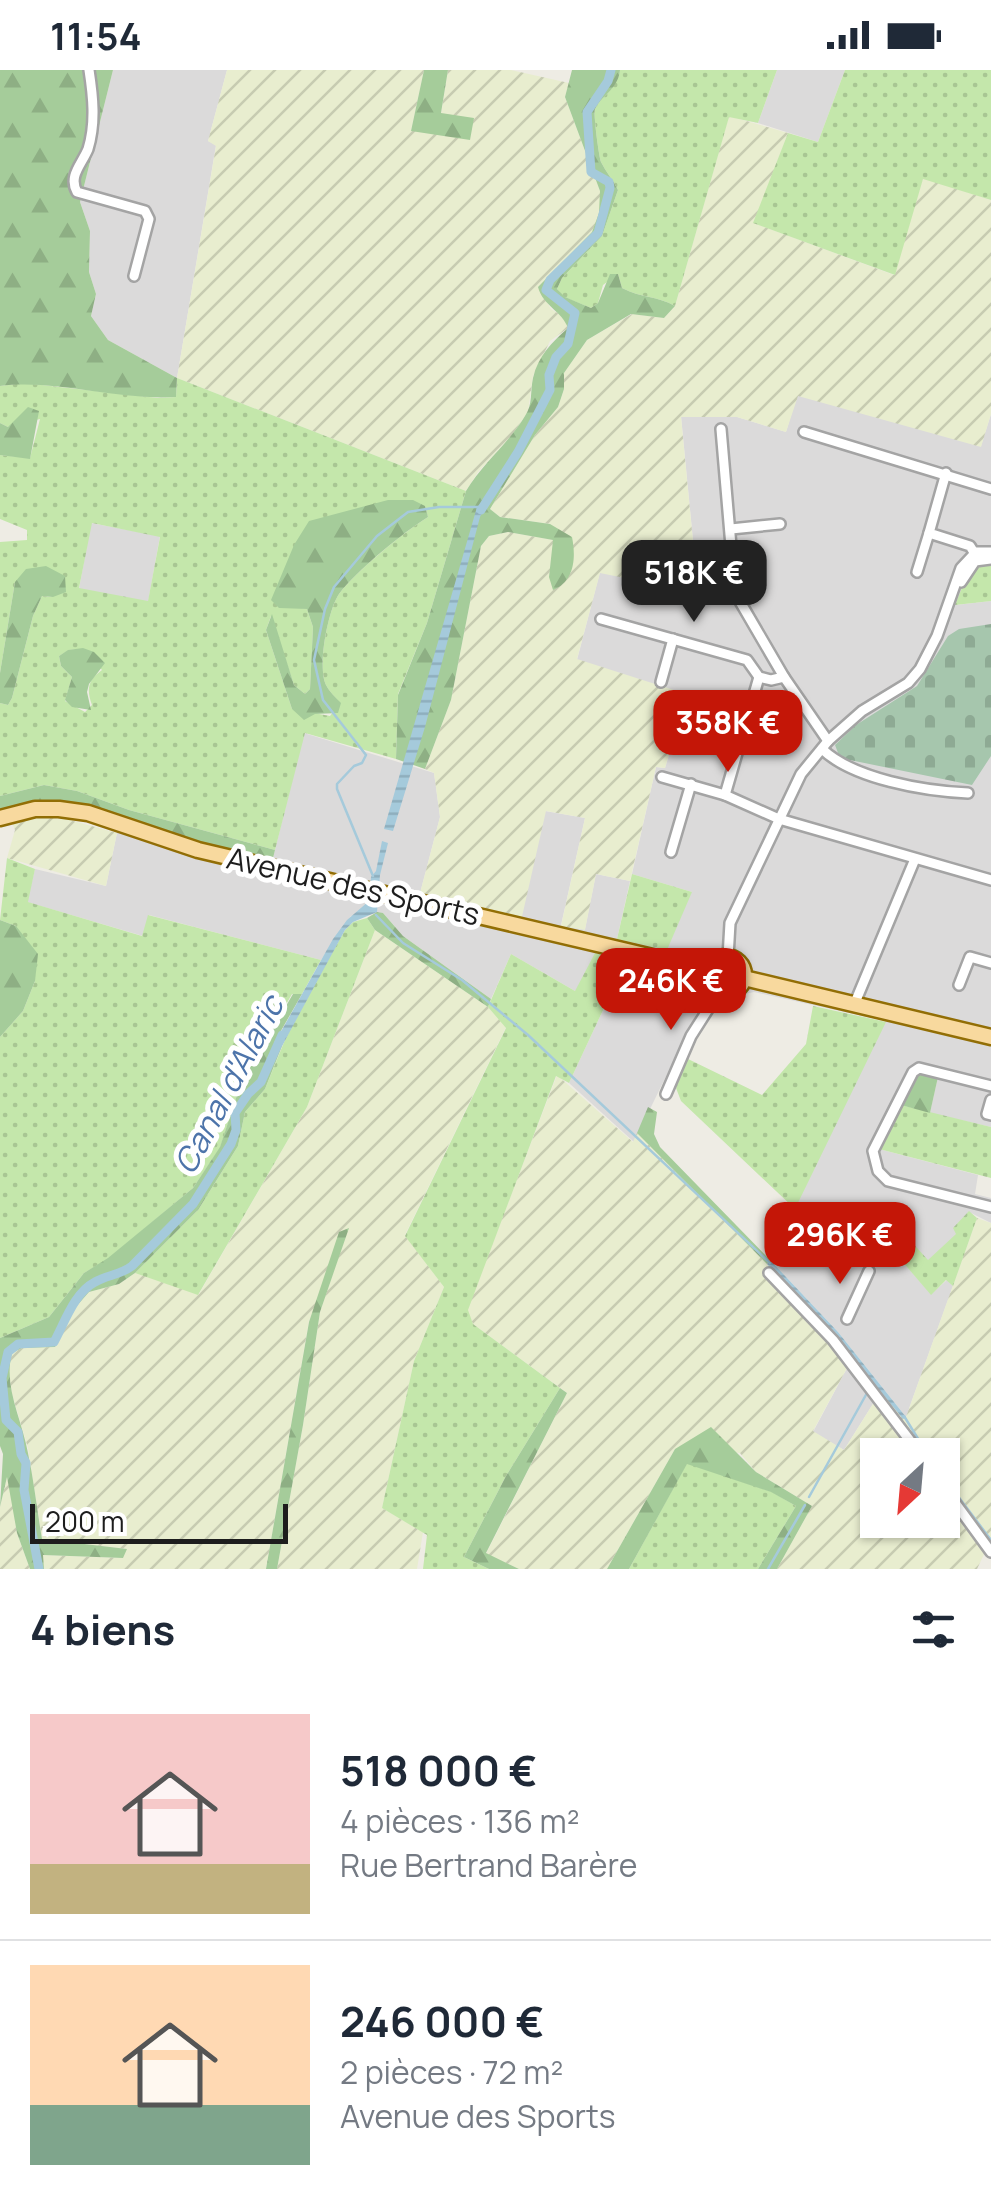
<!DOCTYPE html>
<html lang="fr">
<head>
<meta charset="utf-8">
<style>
  :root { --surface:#fff; --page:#f2f2f3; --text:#1f2937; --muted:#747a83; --line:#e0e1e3; --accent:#c41607 }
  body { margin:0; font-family:Manrope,sans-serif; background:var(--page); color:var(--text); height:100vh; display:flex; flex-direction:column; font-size:38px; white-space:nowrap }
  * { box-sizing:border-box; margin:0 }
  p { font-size:32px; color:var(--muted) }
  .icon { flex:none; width:55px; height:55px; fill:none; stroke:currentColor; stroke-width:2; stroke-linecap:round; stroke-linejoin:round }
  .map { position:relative; height:1499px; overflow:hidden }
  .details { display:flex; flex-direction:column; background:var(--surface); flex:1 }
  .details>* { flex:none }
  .needle { width:65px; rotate:206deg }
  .controls { position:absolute; left:860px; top:1368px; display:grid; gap:20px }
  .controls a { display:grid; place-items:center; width:100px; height:100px; border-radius:0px; background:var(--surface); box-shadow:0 2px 8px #0004; font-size:50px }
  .scale { position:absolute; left:30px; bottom:25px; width:258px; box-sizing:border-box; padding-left:10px; border:5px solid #1d1d1d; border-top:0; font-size:28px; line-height:35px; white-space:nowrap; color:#1d1d1d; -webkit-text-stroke:8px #fff; paint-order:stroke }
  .price { position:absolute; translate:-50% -85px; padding:0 22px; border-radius:20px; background:var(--accent); color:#fff; font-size:32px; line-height:65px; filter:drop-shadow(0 2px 5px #0008) }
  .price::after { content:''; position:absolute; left:50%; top:60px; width:30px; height:22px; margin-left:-15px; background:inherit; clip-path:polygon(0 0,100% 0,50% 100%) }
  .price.current { background:#222; color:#fff }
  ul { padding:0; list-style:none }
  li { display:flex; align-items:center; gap:30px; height:250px; padding:0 30px }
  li+li { border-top:2px solid var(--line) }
  li span { display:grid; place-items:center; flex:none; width:280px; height:200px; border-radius:0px; color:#555 }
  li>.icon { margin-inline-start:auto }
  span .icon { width:120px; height:120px; fill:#fffc; stroke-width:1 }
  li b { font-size:42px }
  h2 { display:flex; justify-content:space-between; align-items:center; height:120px; padding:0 30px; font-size:42px }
  .status { display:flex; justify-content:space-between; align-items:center; height:70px; padding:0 50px; background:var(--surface); direction:ltr }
  .status svg { height:28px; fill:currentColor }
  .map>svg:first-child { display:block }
</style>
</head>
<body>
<div class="status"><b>11:54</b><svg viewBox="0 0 49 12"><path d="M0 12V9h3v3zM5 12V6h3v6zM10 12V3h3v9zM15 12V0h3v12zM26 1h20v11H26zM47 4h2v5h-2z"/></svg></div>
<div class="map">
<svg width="991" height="1499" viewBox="0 0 991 1499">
  <defs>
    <pattern id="farmland-furrows" width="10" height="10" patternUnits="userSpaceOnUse" patternTransform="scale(2.5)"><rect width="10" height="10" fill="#e8edcf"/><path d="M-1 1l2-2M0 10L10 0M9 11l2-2" fill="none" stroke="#c7cbb1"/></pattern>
    <pattern id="grass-dots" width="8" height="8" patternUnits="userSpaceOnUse" patternTransform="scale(2.5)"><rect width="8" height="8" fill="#c4e7ab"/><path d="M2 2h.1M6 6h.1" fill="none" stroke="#a8c693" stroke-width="1.8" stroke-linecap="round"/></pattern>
    <pattern id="forest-firs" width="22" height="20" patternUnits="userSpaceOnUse" patternTransform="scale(2.5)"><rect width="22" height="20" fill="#a5cc9a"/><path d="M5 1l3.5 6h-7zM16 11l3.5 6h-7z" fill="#8eaf84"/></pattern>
    <pattern id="cemetery-stones" width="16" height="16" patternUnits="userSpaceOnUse" patternTransform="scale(2.5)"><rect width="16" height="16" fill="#a6c6ad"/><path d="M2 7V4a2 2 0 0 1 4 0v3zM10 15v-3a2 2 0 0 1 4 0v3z" fill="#8eaa94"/></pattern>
    <pattern id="water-rules" width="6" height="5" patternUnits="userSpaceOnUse" patternTransform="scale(2.5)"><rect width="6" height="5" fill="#a5cadb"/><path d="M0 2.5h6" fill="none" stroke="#8eadbc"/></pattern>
  </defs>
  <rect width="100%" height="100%" fill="#eeece4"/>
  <g fill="#dbdada">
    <path d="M113,0H227L208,71L216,75L177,308L108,270L91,246L96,224L89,202L90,161L80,132Z"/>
    <path d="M777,0H845L818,72L758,53Z"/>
    <path d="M797,325L981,376L991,344V491L956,535L991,531V1057L930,1043L938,1007L918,1004L879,1079L978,1105L975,1124L991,1128V1153L969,1142L957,1164L928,1191L898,1158L886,1180L894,1182L931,1224L947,1210L953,1216L906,1347L838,1262L770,1190L885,951L754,922L722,929L707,922L634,1072L569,1013L625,893L575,921L511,884L491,929L403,866L383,843L351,846L321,890L149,845L143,866L27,832L35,799L106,816L120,748L272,792L304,663L434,703L440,747L419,827L545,741L585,748L561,855L585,859L596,804L630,811L617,869L692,822L632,804L656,697L665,698L675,665L577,590L600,502L698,522L681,346L737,347L786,362Z"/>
    <path d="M91,453L160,466L148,532L79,519Z"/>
    <path d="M853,1287L881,1321L844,1380L813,1362Z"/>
  </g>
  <g fill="url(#farmland-furrows)" fill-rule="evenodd">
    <path d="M227,0H424L411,61L441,44L448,0H511L569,13L565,27L600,121V143L592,162L538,217L551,239L564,247L568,258L550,271L533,306L528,342L512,365L478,402L466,421L177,308L216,76L208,71Z"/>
    <path d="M729,46L788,63L754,153L894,205L923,108L991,130V344L981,377L798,326L786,362L737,347H681L698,523L600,503L577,589L702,629L694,663L689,662L687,669L675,665L665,698L656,697L630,811L596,804L585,860L561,856L585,748L546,741L521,851L419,827L440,747L434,703L425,699L451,630L481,476L489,466L508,462L554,470L549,507L571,503L550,454L500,447L490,439L535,365L558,337L564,319V303L587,270L632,244L664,248L675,236Z"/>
    <path d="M38,747L66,749L117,763L106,816L7,788L15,760L12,753Z"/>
    <path d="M375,860L488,937L506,957L405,1165L444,1217L414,1291L382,1438L423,1462L417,1499H277L303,1355L320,1242L348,1159L309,1251L266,1499H44L42,1485L122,1488L126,1479L42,1469L28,1378L12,1324L8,1297L12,1283L22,1278L55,1277L75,1238L89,1222L119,1214L135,1203L199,1224L307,1037Z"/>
    <path d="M557,1005L633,1072L637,1063L767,1194L853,1287L813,1361L844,1380L881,1321L903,1348L906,1347L977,1148L991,1153V1470L977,1499H777L812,1436L756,1402L740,1383L675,1379L607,1499H519L486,1484L567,1323L473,1254L467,1240ZM878,1385H942V1450H878Z"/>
    <path d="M7,1407L10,1410L17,1463L30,1499H0V1437Z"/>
  </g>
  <g fill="url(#grass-dots)" fill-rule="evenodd">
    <path d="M620,0H777L758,53L729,47L675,236C658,226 641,228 622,218L618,204L603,215L598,233L591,238L564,227L557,219L562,208L602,166L618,120C613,110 606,102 601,92C599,87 593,43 595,39C604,23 617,19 620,0Z"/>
    <path d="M845,0H991V130L923,109L895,205L753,153L788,63L818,72Z"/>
    <path d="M177,308L466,421L427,553L398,624L396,689L305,663L275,780L129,740L77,721L44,715L0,726V633L8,635L12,628L33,546L42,526L53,527L15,512L0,603V472L27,470V460L0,449V385L30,388L40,349L8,357L0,353V316L24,313L158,328L176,327ZM425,436L428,447C405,461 354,503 339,524C328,540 317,597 326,615C329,621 336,628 340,633L330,646L292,639L266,560L271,546L294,615L305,624L310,619L313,557L307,539L290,536ZM92,453L160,467L148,531L79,518ZM83,579L102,600C88,610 86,619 92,635L85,642L65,631L72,607L61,596L59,586L69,580Z"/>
    <path d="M991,491V531L955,535C964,516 967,492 991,491Z"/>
    <path d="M7,788L35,799L28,832L142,866L148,845L321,890L302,924H292L241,1013L220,1078L193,1118L108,1189L84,1203L49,1247L0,1268V967L23,941L35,911L16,856L0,850Z"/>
    <path d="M632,804L692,822L667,880L617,869Z"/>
    <path d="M367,848L375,860L307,1037L198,1225L135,1203L198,1140L238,1076L245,1042L265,1019L291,955L312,918L345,860L353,852Z"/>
    <path d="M595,883L625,893L569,1013L556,1006L468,1240L473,1254L560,1318L506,1406L464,1487L489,1499H423L427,1465L382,1438L414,1291L444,1217L405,1166L506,958L488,937L511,884L575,921Z"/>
    <path d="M813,936L886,952L795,1139L681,1031L676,1018L686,988L762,1025L806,974Z"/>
    <path d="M901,1035L991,1057V1108L879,1079Z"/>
    <path d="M969,1141L977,1148L953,1216L946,1210L931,1225L895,1183L891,1186L886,1181L898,1157L928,1190L956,1164L953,1158Z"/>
    <path d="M687,1393L772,1422L796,1436L758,1499H629Z"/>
  </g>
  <g fill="url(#forest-firs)">
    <path d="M0,0H113L80,132L90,161L89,202L96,224L91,246L108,270L177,308L176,327C117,331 57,309 0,316Z"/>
    <path d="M424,0H448L441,43L474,48L470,70L411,61Z"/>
    <path d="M572,0H620C618,19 604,23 595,39C593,43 599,87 601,92C606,102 613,110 618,120L602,166L562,208L557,219L565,227L591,238L598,233L610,204H618L622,218C641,228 658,226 675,236L664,248L631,244L587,270L564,303V319L558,337L535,365L490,439L500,447L550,454L572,467C576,487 575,511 553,520L549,507L553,470L508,462L489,466L481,476L451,630L425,699L396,689L398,625L427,553L466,421C483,393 508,374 525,346C533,334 530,322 533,308C538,286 552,272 568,258C562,241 543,236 538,217L592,162L599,143L600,121L565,27Z"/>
    <path d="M28,337L39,341L30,389L0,385V353L8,357Z"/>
    <path d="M388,430H413L425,436L428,447C405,461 355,502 339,524C328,540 317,597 326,615C329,621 336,628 341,633L338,643L315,644L304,650L292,639L266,560L272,544L294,615L305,624L310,619L313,557L307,539L279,538L271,530L294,475L309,451Z"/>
    <path d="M46,496L65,506L66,522L53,527L42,526L33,546L12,628L8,635L0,633V603L15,512L26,499Z"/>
    <path d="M83,578L94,582L105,593L89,614L87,622L91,640L72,637L65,630L72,607L61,596L59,586L68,580Z"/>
    <path d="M44,715L77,721L129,740L275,780L272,792L42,733L0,739V726Z"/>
    <path d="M377,842L383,843L403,866L491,929L488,937L375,860L367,848Z"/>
    <path d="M0,850L16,856L38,884L35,911L23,941L0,967Z"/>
    <path d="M293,924H302L274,973L282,976L265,1019L245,1042L238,1076L198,1140L135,1203L119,1214L89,1222L75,1238L55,1277L22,1278L12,1283C3,1317 22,1349 28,1383C34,1411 37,1440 42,1469L127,1479L123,1488L43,1485L44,1499H30L17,1463L7,1407L0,1437L3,1384L0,1376V1268L49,1247L84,1203L108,1188L193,1118L220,1077L241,1013Z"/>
    <path d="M923,1002L938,1007L930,1043L901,1035L918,1003Z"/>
    <path d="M648,1037L657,1042L654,1064L660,1077L770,1190L767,1194L637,1063Z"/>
    <path d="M349,1158L320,1242L303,1355L277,1499H266L309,1252L339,1162Z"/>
    <path d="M560,1318L567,1323L486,1483L519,1499H489L464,1487L506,1406Z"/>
    <path d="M711,1357L756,1402L812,1436L777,1499H758L796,1436L771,1422L687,1394L629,1499H607L675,1379Z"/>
  </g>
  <path fill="url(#cemetery-stones)" d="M991,554V686L972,715L840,688L835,675L856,655L917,616L948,566L959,559Z"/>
  <g fill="url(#water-rules)">
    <path d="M482,433L485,437L480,447L425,657L393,761L384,759L477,437Z"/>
    <path d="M382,771L388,773L380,805L377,842L353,852L345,860L282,976L274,974L333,869L347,850L369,831L371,807L376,801Z"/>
    <path d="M770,1190L838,1262L906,1347L903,1349L833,1263L767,1194Z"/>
  </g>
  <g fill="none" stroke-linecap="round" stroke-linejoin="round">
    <g stroke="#a5cadb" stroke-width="2.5">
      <path d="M373,806L337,719V714L354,696L362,693L366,685L323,630L314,590L325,539L334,517L377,466L408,442L439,437H480"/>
      <path d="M376,845L403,873L462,910L528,965L770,1193"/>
      <path d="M904,1346L928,1385"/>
      <path d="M942,1405L991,1470"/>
      <path d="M809,1427L867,1323"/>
      <path d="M768,1499L805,1435"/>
    </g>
    <g stroke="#a5cadb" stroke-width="9">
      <path d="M481,440L518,382L550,320L549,305L556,287L568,274L575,243L546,220L550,210L598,163L610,118L609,112L591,102L587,42L608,11L611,0"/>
      <path d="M39,1499L24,1420L26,1393L21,1384L18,1362L6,1350L2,1308L8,1282L18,1274L54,1272C65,1252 74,1223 95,1212C107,1205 120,1205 132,1196L193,1134L231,1074L236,1060L235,1043L248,1024L261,1012L282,965"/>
    </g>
    <defs>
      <g id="minor">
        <path d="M89,0C93,26 96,53 88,79C82,94 68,106 77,122L145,141L149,149L134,206"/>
        <path d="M721,359L735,523L784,607L828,671"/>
        <path d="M804,362L991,419"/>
        <path d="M946,403L929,463L970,476L978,489"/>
        <path d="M731,459L780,454"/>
        <path d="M917,502L929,463"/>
        <path d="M961,512L975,491L991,489"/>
        <path d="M601,549L747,590L759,607"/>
        <path d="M661,612L673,569"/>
        <path d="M822,679C853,709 924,721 968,723"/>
        <path d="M662,707L725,725L779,749L991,810"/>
        <path d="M725,725L759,607L771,610L784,607"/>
        <path d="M671,782L691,714"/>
        <path d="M728,887L730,853L801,704L828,671L862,641L908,613L920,599L937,566L961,498L976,482H991"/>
        <path d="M959,915L970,887L991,893"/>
        <path d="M854,935L915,789"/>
        <path d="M991,1016L919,998L913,1002L873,1081L878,1101L888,1111L991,1137"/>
        <path d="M666,1024L691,966L719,922"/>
        <path d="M991,1030L987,1044L991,1045"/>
        <path d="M769,1203L833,1270L921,1385"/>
        <path d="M847,1249L869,1201"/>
        <path d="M942,1415L991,1482"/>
      </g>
      <g id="primary">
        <path d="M0,748L35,739H59L88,743L198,780L708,900"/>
        <circle cx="726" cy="905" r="18"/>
        <path d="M744,908L991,967"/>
      </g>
    </defs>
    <use href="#minor" stroke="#a4a4a4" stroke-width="14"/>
    <use href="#primary" stroke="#926e05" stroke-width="19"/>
    <use href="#minor" stroke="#fff" stroke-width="9"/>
    <use href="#primary" stroke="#f8d99e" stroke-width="14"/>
  </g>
  <g text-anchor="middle" stroke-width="10" stroke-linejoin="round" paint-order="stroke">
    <g font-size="30" fill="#1d1d1d" stroke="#fff">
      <text transform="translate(353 817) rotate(13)" y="10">Avenue des Sports</text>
    </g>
    <g font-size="32" font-style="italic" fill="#4d74aa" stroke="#fff">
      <text transform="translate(229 1015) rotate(-62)" y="11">Canal d'Alaric</text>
    </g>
  </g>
</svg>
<div class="controls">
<a><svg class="needle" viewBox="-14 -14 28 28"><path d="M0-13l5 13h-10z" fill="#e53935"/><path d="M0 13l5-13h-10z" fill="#747a83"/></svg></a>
</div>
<div class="scale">200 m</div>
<b class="price current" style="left:694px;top:555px">518K €</b>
<b class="price" style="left:728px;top:705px">358K €</b>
<b class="price" style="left:671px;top:963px">246K €</b>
<b class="price" style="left:840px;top:1217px">296K €</b>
</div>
<section class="details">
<h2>4 biens<svg class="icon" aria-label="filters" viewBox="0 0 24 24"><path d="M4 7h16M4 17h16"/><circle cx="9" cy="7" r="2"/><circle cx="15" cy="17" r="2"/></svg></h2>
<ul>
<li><span style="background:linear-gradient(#f6c9c9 75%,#c2b280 0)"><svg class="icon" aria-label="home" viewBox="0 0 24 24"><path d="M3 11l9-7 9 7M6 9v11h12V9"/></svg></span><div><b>518 000 €</b><p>4 pièces · 136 m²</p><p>Rue Bertrand Barère</p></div></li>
<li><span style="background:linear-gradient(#ffd9b3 70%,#7fa58c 0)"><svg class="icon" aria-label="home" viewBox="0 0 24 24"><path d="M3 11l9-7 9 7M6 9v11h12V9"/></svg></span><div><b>246 000 €</b><p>2 pièces · 72 m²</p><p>Avenue des Sports</p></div></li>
</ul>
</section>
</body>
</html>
